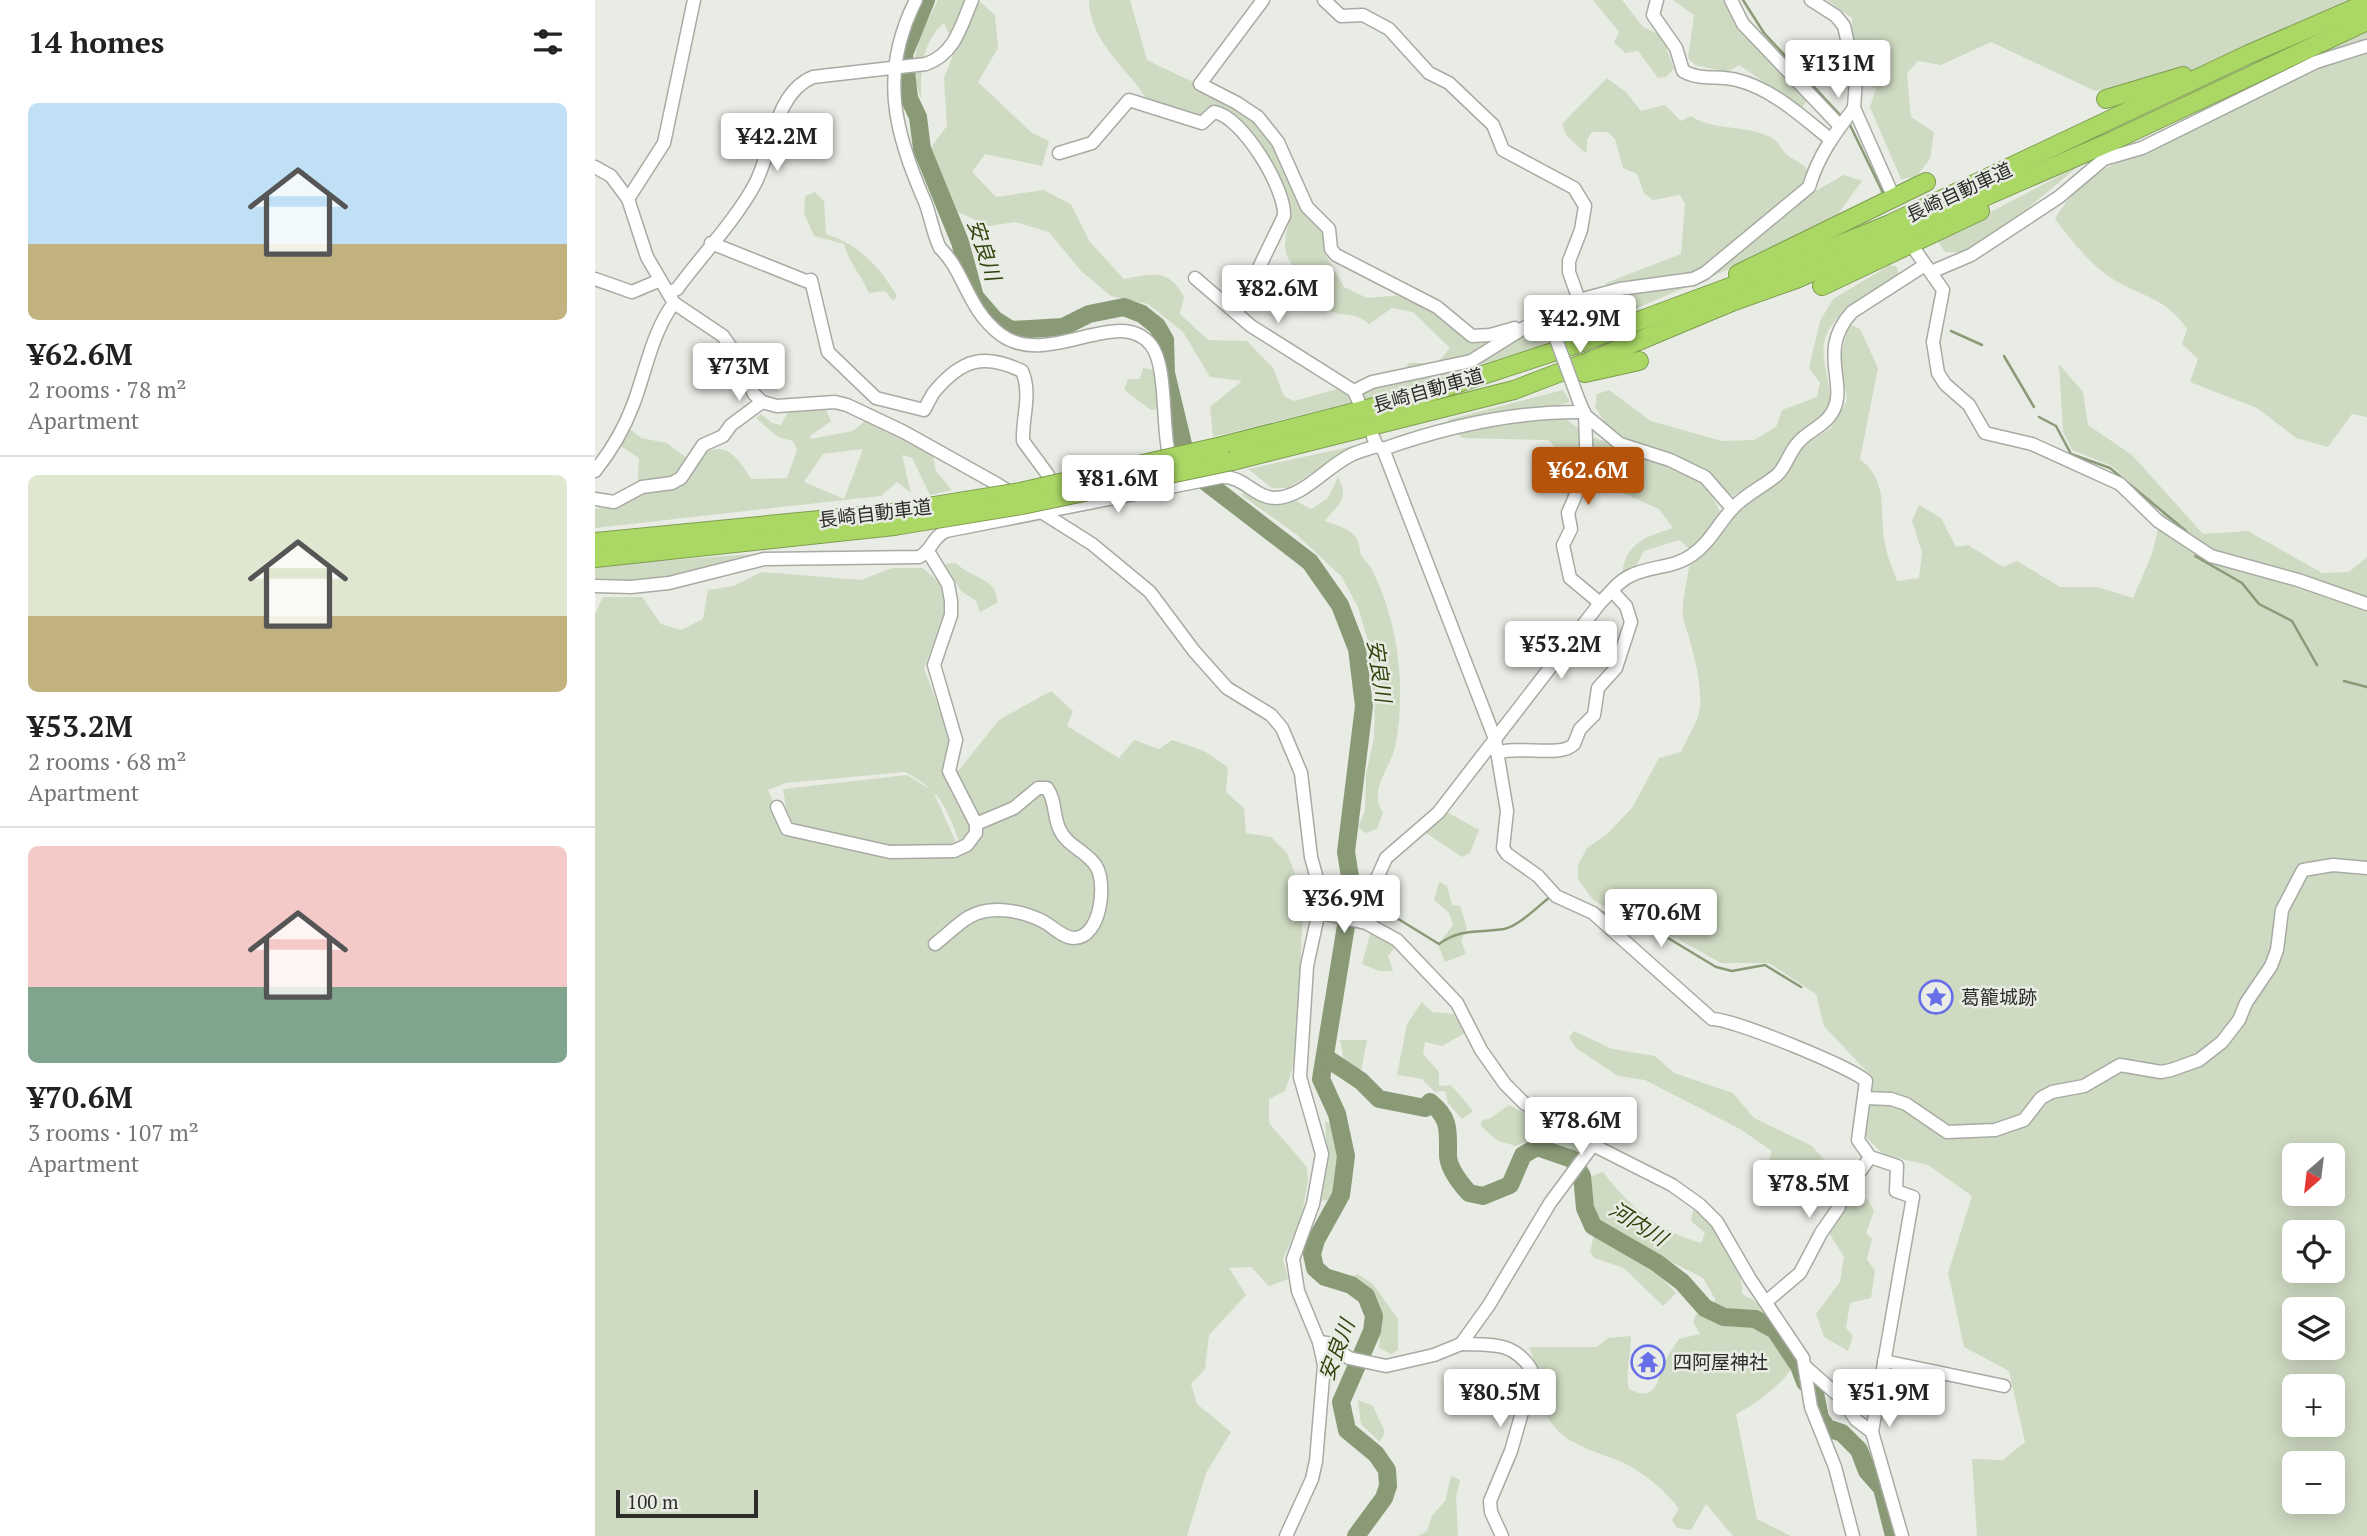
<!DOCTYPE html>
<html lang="en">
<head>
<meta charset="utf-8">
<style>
  :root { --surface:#fff; --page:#f2f2f2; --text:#222; --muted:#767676; --line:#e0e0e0; --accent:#b45309 }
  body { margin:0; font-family:"PT Serif","Noto Sans JP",serif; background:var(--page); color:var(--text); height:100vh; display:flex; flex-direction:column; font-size:26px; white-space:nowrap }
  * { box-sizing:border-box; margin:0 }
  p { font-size:23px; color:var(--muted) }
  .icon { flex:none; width:38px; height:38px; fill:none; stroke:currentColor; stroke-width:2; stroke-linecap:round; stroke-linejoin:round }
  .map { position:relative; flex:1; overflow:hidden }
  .sheet { display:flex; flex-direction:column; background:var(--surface); width:595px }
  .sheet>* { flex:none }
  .needle { width:46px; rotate:208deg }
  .controls { position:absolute; left:1687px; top:1143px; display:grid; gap:14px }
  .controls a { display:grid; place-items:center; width:63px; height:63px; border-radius:10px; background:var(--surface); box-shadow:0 4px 18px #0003; font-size:35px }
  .scale { position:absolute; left:21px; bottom:18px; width:142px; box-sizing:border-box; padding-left:7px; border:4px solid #2c2d2a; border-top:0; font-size:19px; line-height:24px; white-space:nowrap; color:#2c2d2a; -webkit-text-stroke:5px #e8ece4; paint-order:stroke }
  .price { position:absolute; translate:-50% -60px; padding:0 16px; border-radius:7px; background:#fff; color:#222; font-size:23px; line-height:46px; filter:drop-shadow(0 2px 4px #0008) }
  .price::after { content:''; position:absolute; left:50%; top:42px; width:21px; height:16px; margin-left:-10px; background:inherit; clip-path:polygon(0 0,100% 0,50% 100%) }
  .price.selected { background:var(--accent); color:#fff }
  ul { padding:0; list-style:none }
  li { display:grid; align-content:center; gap:14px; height:371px; padding:0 28px }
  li+li { border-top:2px solid var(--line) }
  li span { display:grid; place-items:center; height:217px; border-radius:10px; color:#555 }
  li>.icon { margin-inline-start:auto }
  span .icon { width:126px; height:126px; fill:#fffc; stroke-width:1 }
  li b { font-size:30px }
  h2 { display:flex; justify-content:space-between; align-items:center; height:84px; padding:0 28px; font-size:30px }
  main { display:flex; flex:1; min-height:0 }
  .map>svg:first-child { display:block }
</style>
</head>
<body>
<main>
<section class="sheet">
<h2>14 homes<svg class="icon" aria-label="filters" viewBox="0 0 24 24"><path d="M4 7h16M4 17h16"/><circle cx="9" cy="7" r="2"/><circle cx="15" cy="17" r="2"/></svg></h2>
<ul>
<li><span style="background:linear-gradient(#bfe0f5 65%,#c2b280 0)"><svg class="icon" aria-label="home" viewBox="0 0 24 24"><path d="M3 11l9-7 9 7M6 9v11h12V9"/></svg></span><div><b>¥62.6M</b><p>2 rooms · 78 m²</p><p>Apartment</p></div></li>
<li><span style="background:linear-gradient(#dfe7d0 65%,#c2b280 0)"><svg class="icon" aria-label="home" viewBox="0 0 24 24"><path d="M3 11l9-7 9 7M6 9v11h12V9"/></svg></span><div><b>¥53.2M</b><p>2 rooms · 68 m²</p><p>Apartment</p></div></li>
<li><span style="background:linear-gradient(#f6c9c9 65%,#7fa58c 0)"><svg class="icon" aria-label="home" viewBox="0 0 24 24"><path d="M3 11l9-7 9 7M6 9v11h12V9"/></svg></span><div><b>¥70.6M</b><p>3 rooms · 107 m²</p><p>Apartment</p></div></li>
</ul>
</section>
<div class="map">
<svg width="1772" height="1536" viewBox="0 0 1772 1536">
  <rect width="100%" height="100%" fill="#e8ece4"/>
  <g fill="#cfdac2" fill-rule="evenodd">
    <path d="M343,0H383L400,15L403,48L383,82L437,133L454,141L447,166L390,154L377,172L401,197L448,190L476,204L495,242L529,279C558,274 574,268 589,297L585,314L613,340L652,341L678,368L689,396L699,401L811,370L813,363H842L855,348L818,312L797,308L774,324C756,310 753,318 738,312C730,309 695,264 692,256C687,242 693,225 697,212C676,165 670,137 624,109L607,119L553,102C533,67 495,44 494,0H535L552,60C587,78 632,94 661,120C690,147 712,200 732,235L729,252L749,287L772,298L808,295L844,314L880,341L926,338L1007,298L1011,283L1086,254L1090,203L1085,195L1058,200L1049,193L1042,174L1028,168L1020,139L1012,132H997L992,140V151L989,152L972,136L967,124L1012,78L1032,93L1046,111L1070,105L1086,121L1096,116C1122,133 1155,123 1180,140C1184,143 1186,149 1190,153C1197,160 1205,161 1212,169L1206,186L1215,194L1249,175L1267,181L1242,215L1153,261L976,336L806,390L618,437L615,407L647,381L615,377L588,332L553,304L516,296L487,272L454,232L420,222L394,226L363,212L334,150L352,126L349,78L361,48L349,23C326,43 326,70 326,99C311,59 325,36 343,0Z"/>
    <path d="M998,0H1027L1048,27L1067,36L1079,69L1071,77L1063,78L1043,51L1030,53L1019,42L1024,32Z"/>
    <path d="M1078,0H1131L1136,17L1214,97L1207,108L1144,65L1132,72L1100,65L1093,58L1099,15Z"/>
    <path d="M1232,0H1772V417L1757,414L1733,447L1701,438L1662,408L1595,382L1603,359L1587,344L1592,329C1572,299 1551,298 1521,281C1497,267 1477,241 1460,219C1493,162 1551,152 1607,127L1574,76L1500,91L1396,42L1346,65L1323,61L1312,73L1316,117L1339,132L1335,159L1321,177L1306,179L1275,107L1281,89L1265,78L1257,48V18Z"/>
    <path d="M1485,165L1416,222L1370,252H1350L1342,240Z"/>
    <path d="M220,192L229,201L231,234C263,244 285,267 302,296L298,301L290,291L274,293C266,275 254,263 249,244L219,236L209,213L210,196Z"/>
    <path d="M1295,265L1302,267L1304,277C1275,293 1223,316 1229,358C1231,376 1236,389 1235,407L1202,435L1179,470L1138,496L1018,435L1000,407L1002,394L1014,390L1056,421L1127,441L1159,440L1181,427L1187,410L1222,397L1225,383L1214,368L1225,321L1238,299Z"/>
    <path d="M1254,324L1265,329L1283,368L1265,459C1296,484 1283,513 1290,544C1292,557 1298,569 1302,581L1324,578L1327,552L1317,521L1324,505L1346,518L1361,547L1373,545L1408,567L1422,561L1465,587H1502L1538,598L1557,554L1567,512L1517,466L1477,450L1468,431L1464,364L1488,392L1493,425L1537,455L1608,534L1653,531L1727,573L1754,572L1772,557V1536H1382L1377,1459L1408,1460L1430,1442L1414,1371L1369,1347L1353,1273L1377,1196L1333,1165L1289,1155L1269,1135L1278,1078L1229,1026L1221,994L1174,963H1126L1083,939L1035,921L998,900L983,879V865L992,848L1012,834L1037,808L1064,758L1086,752C1092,738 1104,721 1105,707C1107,682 1097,645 1089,622C1085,607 1092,582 1094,567L1109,554L1140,515L1162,493L1179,486L1205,448L1236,428L1252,400L1245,358ZM1699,1155H1738V1194H1699ZM1699,1232H1738V1270H1699ZM1699,1309H1738V1348H1699ZM1699,1386H1738V1424H1699ZM1699,1463H1738V1502H1699Z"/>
    <path d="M548,368L561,370L564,409L556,410L529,390L533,379H545Z"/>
    <path d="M968,390L975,402L954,408L995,436L1075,465L1110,482L1125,512L1097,551L1084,540L1049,551L1039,570L1027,574C1031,542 1051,537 1078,528L1064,509L985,474L972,498L965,470L971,458L953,440L867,438L852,420Z"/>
    <path d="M231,410L236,421L215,436L216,439L258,431L270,421L337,453L341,471L357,490L335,495L317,458L307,455L316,493L302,482L286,496L0,528V509L21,506L42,491L44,458L24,445L34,428L46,438L72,443L98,463C125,436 140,452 156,479L192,478L202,450L198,441L183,437L161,418L166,414L177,423L186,425L193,412ZM268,449L249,499L209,482L228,454Z"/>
    <path d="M759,446L693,488H677L653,469Z"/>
    <path d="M743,477C755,501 743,503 730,521C741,525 755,528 762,539C765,543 764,550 766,555C769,559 773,563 776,568C803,619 812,690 800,747C795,769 773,790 788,813L782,829L771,833L763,827L770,811L771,774L779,738L780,702L774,673L778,658L763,607L746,576L701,534L646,495L651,491L674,505L701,501L716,509L733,498Z"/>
    <path d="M156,554L67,581L0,582V566Z"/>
    <path d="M361,563C376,579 404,578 402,603L385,612L381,601L366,591L350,564Z"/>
    <path d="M297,568H328L346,584L350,610L329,669L356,739L351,770H364L404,720L456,691L478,711L472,726L524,758L539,740L564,749L577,740L609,751L633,767L631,792L649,808L651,833L676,837L692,853L712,905L707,926L703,1026L698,1067L690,1091L674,1099V1123L712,1167L713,1181L706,1219L688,1259L693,1279L674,1286L656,1267L634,1268L651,1295L614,1335L610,1369L596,1384L602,1404L636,1432L611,1473L592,1536H0V614L8,597H47L66,624L86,630L108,619L113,590L139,586L167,572L266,580ZM310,772C351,794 352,811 368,852L295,856L191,832L173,790L191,783Z"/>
    <path d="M312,775L338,791L363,847L296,849L194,826L188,789Z"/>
    <path d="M852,812L884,830L875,853L867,857L831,833Z"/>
    <path d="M844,882L852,886L857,905L865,906L872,928L866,941L871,954L850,962L843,945L858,925L854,913L839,900Z"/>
    <path d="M776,931L800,947L793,956L798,971H784L767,964Z"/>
    <path d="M827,1002L837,1012L859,1014L870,1033L847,1046L830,1042L828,1054L844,1072V1086L856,1085L878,1111L867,1119L853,1103L850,1091L840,1092L827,1079L802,1075L812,1024Z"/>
    <path d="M979,1031L1017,1049L1060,1056L1079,1073L1138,1093L1159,1118L1217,1146L1247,1180L1273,1200L1279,1211L1271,1233L1277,1239L1272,1259L1280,1271L1276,1298L1255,1303L1251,1328L1258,1336L1253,1351L1229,1337L1221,1314L1245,1282L1249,1257L1234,1233L1236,1202L1220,1180L1188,1161L1173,1185H1165L1177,1151L1145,1129L1050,1080L1023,1076L981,1048L974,1037Z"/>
    <path d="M745,1040H772L766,1071L750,1065Z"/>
    <path d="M914,1105L986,1143L983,1153C961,1142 944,1134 921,1146L903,1141L886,1126L887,1120L894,1119Z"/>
    <path d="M730,1121L740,1126L747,1162L737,1199L726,1201L732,1157Z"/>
    <path d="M1008,1172C1034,1207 1064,1231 1106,1243L1110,1233L1096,1221L1098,1210C1124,1225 1148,1264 1147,1294L1167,1305L1203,1358C1194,1379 1162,1404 1141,1414L1162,1519L1196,1536H1138L1111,1504L1096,1530L1082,1528L1077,1520L1084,1509C1070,1490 1051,1475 1031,1464C1004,1451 970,1447 953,1418C938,1392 946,1373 934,1347H1002L1013,1338L1036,1336C1036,1356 1030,1370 1034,1389C1064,1404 1061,1378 1072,1358C1075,1352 1080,1345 1084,1339L1105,1334L1098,1322L1101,1314H1117L1120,1299L1108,1278L1067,1257L1060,1271L1081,1293L1068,1306L1029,1268L999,1258L995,1251C1004,1224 994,1204 991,1178Z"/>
    <path d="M762,1274L778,1284L803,1319V1350L796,1354L784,1348C788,1311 783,1302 755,1278Z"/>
    <path d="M763,1400L778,1406L790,1432L785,1442L766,1424Z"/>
    <path d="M856,1476L865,1480L861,1497L863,1536H823L832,1531L837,1516L850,1501Z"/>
  </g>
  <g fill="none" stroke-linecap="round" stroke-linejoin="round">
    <g stroke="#8a9a77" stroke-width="2.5">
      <path d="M1148,0L1169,33L1246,116"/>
      <path d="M1254,123L1289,195"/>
      <path d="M1356,331L1387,345"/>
      <path d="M1409,356L1439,407"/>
      <path d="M1444,417L1461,426L1476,454L1515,468L1591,531"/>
      <path d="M1600,556L1647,583L1664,604L1697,621L1722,665"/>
      <path d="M1749,681L1772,687"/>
      <path d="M757,889L766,906"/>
      <path d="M994,905L1013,915L1073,938L1121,967L1137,971L1170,965L1206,987"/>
      <path d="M787,909L844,944C866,928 884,933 909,929C924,926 943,906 955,897"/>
    </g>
    <g stroke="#8a9a77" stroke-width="18">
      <path d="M331,0L309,54L314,98L323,117L327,149L365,242L380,297L399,319L416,330L468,327L494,314L529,307L547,314L562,326L570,340L571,373L594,469L715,562L745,605L762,649L769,706L751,852L757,889L726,1079L742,1114L751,1156L746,1195L721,1240L717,1254L720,1268L730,1277L756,1285L771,1296L779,1316L777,1331L746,1402L752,1430L781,1454L792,1470L793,1486L789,1498L761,1536"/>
      <path d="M730,1057L766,1081L784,1099L830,1108L835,1102C855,1118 853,1130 853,1153C852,1167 865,1183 874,1193L888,1196L915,1185L928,1155L942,1147L977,1159L987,1176L990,1208L998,1226L1062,1263L1087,1282L1110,1308L1129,1317L1160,1319L1180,1330L1204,1366L1210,1382L1220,1393L1225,1418L1232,1428L1247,1433L1264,1450L1272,1471L1287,1488L1299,1536"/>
    </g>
    <defs>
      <g id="minor">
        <path d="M321,0C284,73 299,131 330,202C336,217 338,234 345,248C370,272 372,309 405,334C452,370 524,304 556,345C574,368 565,433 577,465"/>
        <path d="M668,0L605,84L642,103L663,117L683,142L712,207L734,229L736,249L741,255L842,307L877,336L895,335L920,328"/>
        <path d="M729,0L746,16L768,15L794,29L834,73L854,83L898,125L908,150L979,188L990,206L986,230L974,261V272L984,300"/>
        <path d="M1062,0L1058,15L1081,48L1088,71C1105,81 1123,75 1142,80C1178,89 1207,117 1235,139"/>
        <path d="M1136,0L1148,24L1245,126"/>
        <path d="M1216,0L1241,16L1249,26L1261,79L1259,108L1295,189"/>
        <path d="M464,153L497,143L534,100L607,123L619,112C647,116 691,189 689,216L642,313"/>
        <path d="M0,167L16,176L33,199L52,257L79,303L128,336L140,353L159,394L167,402L182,406L240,402L252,405L309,432L402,484L497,544L555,592L599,651L632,688L676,715L687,728L706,773L716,857L727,897L712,966L705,1077L727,1154L718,1204L698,1259L703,1291L724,1342L729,1365L721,1461L717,1479L691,1536"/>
        <path d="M33,199L69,143L99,0"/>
        <path d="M116,243L211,281L216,280L233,352L281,398L329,410C333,404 335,397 340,391C367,359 389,353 427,371C437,394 427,417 428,441L453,475"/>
        <path d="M1320,250L1348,290L1338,342L1343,373L1350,384L1374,405L1390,433L1437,444L1525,484L1563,521L1616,556L1703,580L1772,604"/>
        <path d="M1336,272L1376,255L1464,197L1509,159L1547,148L1721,62L1772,46"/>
        <path d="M600,278L656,326L759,391"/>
        <path d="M0,279L37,292L63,281"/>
        <path d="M73,293L82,289C107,255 140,221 160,184C178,150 179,93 218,77L331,64C360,54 366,26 377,0"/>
        <path d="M763,400L759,391L777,382L876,361L932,326L984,300L1025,289L1098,279L1110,273L1214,187C1223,156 1240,133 1259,108"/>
        <path d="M984,401L990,415L992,469L973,513L976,529L968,545L975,578L1005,603"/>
        <path d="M990,415L1025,444L1075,460L1110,477L1137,508"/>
        <path d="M778,437L782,446L788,449L900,739L912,811L908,848L912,854L943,876L961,896L998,913L1117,1019C1138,1019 1256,1067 1271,1081L1263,1140L1275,1157L1302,1166L1301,1191L1318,1197L1277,1432"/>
        <path d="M788,449C853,426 919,411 989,412"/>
        <path d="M0,471C16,451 29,429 38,405C51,371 57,332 79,303"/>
        <path d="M0,499L19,502L47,487L77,483L86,478L108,445L128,436L136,425L167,402"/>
        <path d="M334,553L353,584L356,601V615L339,665L361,740L354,771L381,824L419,808L443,788H452C461,801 458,814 464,828C471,846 492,851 501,866C512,883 506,938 479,938C469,938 459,928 451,923C430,911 396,904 374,917C362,924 352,935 340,944"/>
        <path d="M0,586L36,587L74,583L169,559L324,557C337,551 337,537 351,531L626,477C648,475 660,498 680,498C709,497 731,467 756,455C764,451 773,449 782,446"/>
        <path d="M902,753C924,745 966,758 979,744L985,729L999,715L1003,688L1021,668L1036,622L1031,606L1017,591"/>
        <path d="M182,807L192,829L295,852L359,851L372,845L381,833V824"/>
        <path d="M726,913L771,923L802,940L862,1003L886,1050L910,1084L929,1103L998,1145L1077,1185L1105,1205L1122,1222L1155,1279L1208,1358L1216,1407L1240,1467L1258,1536"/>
        <path d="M775,924L779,885L791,858L843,813L1005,603C1015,593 1024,580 1037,575C1056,566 1079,568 1097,555C1115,543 1124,522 1139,507C1152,493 1168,487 1182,475C1191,467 1194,453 1202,444C1210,433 1225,428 1234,417C1258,388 1219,353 1257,312L1330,265"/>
        <path d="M1269,1098L1296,1099L1311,1104L1352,1132L1400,1130L1429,1120L1446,1098L1457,1092L1489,1086L1525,1065L1566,1072L1576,1070L1604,1060L1627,1042L1644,1020L1651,1003L1676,966L1682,950L1687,910L1708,870L1738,865L1772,868"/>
        <path d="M1172,1301L1205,1273L1226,1233L1244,1207L1248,1184L1267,1169L1275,1157"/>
        <path d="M724,1342L732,1343L754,1358L791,1366L839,1355L866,1344L894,1305L955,1203L998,1145"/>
        <path d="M866,1344C896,1345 918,1341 936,1369L930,1402L916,1451L895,1501L896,1512L907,1536"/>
        <path d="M1289,1361L1409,1386"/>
        <path d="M1212,1368L1246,1398L1261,1420L1277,1432L1307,1536"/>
      </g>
      <g id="highway">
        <path d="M1511,99L1588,76"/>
        <path d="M1143,274L1331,182"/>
        <path d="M1227,286L1385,211"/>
        <path d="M990,373L1044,361"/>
        <path d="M627,446L830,394L979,345L1194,265L1295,224L1652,55L1772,3"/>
        <path d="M637,461L919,390L1005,357L1139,301L1201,279L1515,142L1772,21"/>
        <path d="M0,542L296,513"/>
        <path d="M0,558L299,526"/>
      </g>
    </defs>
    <use href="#minor" stroke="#a7aba3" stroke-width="15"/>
    <use href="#highway" stroke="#7f9c50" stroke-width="20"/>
    <use href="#minor" stroke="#fff" stroke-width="12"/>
    <use href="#highway" stroke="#abd865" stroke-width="18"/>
    <defs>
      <path id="minor-bridge" d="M954,320L984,401"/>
      <g id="highway-bridge">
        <path d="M296,513L425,492L627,446"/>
        <path d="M299,526L427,505L637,461"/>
      </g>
    </defs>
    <use href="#minor-bridge" stroke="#a7aba3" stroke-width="15" stroke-linecap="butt"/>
    <use href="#highway-bridge" stroke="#7f9c50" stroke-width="20" stroke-linecap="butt"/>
    <use href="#minor-bridge" stroke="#fff" stroke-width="12"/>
    <use href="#highway-bridge" stroke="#abd865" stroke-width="18"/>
  </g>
  <defs>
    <symbol id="sight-ring" viewBox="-11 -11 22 22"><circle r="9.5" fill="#e8ece4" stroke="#686ee7" stroke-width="1.5"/><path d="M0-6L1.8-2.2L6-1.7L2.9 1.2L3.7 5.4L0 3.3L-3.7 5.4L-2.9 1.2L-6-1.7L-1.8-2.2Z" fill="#686ee7"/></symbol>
    <symbol id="temple-ring" viewBox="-11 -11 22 22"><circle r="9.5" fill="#e8ece4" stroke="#686ee7" stroke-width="1.5"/><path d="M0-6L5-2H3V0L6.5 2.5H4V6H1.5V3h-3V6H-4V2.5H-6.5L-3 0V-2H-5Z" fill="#686ee7"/></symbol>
  </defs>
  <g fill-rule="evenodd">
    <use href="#sight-ring" x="1322" y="978" width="38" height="38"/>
    <use href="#temple-ring" x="1034" y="1343" width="38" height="38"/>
  </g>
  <g text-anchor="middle" stroke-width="5" stroke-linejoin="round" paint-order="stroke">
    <g font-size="19" fill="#2c2d2a" stroke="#e8ece4">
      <text transform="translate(1364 192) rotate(-25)" y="7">長崎自動車道</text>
      <text transform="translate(833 390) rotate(-16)" y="7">長崎自動車道</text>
      <text transform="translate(280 513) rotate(-7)" y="7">長崎自動車道</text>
    </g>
    <g font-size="19" fill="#2c2d2a" stroke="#e8ece4" text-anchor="start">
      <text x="1366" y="1004">葛籠城跡</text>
      <text x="1078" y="1369">四阿屋神社</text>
    </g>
    <g font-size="21" font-style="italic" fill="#31450d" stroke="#e8ece4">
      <text transform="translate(389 250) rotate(72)" y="7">安良川</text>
      <text transform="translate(784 671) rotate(82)" y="7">安良川</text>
      <text transform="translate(1043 1224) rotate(32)" y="7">河内川</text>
      <text transform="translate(742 1350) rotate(-69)" y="7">安良川</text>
    </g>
  </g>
</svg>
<div class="controls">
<a><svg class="needle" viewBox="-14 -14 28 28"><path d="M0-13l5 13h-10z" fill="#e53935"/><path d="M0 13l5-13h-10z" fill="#767676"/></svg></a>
<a><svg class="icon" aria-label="locate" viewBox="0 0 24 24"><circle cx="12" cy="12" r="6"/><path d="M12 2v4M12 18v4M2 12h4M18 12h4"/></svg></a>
<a><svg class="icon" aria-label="layers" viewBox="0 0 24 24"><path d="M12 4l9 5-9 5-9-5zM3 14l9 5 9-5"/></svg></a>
<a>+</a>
<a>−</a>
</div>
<div class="scale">100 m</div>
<b class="price" style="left:1243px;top:100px">¥131M</b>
<b class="price" style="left:182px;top:173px">¥42.2M</b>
<b class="price" style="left:683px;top:325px">¥82.6M</b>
<b class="price" style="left:985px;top:355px">¥42.9M</b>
<b class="price" style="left:144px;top:403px">¥73M</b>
<b class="price selected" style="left:993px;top:507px">¥62.6M</b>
<b class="price" style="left:523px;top:515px">¥81.6M</b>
<b class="price" style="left:966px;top:681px">¥53.2M</b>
<b class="price" style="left:749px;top:935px">¥36.9M</b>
<b class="price" style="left:1066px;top:949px">¥70.6M</b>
<b class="price" style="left:986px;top:1157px">¥78.6M</b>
<b class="price" style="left:1214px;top:1220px">¥78.5M</b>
<b class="price" style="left:905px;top:1429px">¥80.5M</b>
<b class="price" style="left:1294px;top:1429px">¥51.9M</b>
</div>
</main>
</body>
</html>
